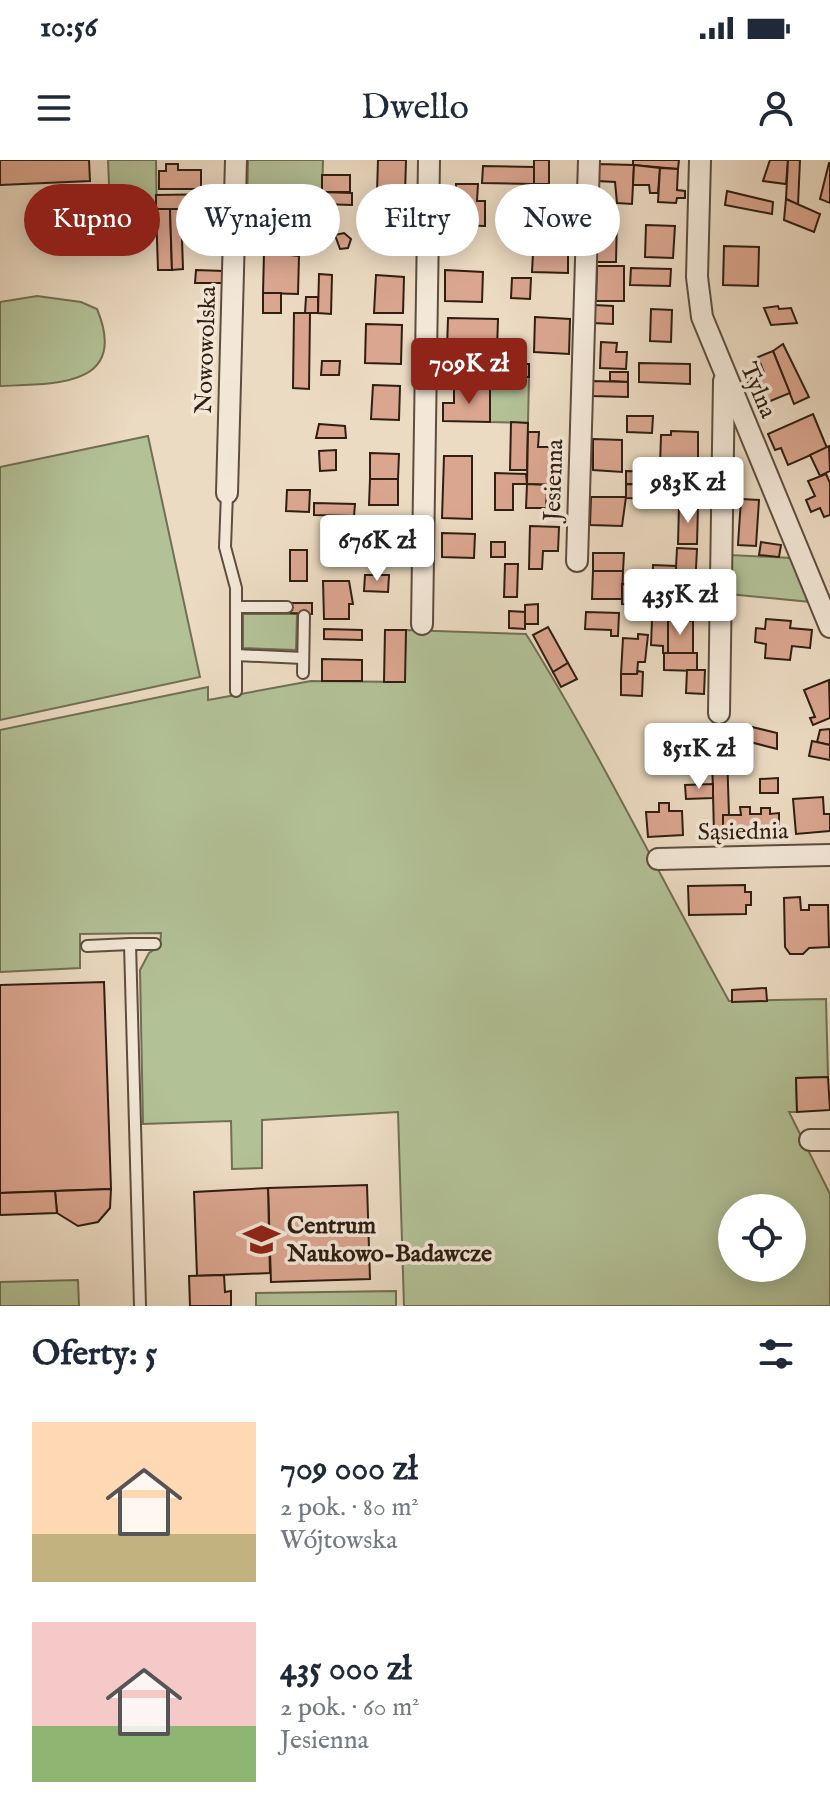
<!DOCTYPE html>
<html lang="pl">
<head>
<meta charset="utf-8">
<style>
  :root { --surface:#fff; --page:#f2f2f3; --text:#1f2937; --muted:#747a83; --accent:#8f2418 }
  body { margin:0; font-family:"IM FELL English",serif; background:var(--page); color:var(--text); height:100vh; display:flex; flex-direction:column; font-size:30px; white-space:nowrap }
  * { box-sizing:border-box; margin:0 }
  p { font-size:26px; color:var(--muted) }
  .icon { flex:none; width:44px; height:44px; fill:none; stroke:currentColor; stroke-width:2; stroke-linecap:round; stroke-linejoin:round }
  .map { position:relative; height:1146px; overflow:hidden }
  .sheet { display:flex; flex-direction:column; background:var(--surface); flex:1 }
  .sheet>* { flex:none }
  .hud { position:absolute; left:24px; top:24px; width:782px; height:72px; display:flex; gap:16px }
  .tools { position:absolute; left:718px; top:1034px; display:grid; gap:16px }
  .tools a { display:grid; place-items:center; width:88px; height:88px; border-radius:50%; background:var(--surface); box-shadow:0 4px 20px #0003; font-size:40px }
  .price { position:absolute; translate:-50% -68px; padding:0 18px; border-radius:8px; background:#fff; color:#222; font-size:26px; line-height:52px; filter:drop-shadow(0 2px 4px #0008) }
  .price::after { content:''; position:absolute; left:50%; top:48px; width:24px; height:18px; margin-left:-12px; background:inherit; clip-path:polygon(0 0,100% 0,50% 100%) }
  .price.active { background:var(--accent); color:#fff }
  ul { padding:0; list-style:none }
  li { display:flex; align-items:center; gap:24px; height:200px; padding:0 32px }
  li span { display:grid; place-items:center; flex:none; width:224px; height:160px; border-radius:0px; color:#555 }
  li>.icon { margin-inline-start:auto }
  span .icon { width:96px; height:96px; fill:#fffc; stroke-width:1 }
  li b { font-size:34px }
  h2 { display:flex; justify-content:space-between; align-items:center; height:96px; padding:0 32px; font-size:34px }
  .tag { padding:0 28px; border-radius:36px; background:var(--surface); box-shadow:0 4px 20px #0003; font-size:28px; line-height:72px }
  .tag.active { background:var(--accent); color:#fff }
  .status { display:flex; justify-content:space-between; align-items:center; height:56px; padding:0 40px; background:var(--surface); direction:ltr }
  .status svg { height:22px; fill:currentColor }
  header { display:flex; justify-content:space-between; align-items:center; height:104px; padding:0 32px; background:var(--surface); font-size:36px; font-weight:600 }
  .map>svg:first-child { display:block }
</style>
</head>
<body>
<div class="status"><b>10:56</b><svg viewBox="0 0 49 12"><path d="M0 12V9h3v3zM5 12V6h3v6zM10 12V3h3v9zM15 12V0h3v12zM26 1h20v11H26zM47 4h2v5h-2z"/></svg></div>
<header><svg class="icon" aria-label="menu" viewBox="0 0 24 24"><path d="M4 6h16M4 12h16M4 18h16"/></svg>Dwello<svg class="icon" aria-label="person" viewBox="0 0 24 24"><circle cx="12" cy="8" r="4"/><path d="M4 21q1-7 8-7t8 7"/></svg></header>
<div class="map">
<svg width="830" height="1146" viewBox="0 0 830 1146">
  <rect width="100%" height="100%" fill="#ecdbc3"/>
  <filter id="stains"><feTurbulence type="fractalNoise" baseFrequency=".0025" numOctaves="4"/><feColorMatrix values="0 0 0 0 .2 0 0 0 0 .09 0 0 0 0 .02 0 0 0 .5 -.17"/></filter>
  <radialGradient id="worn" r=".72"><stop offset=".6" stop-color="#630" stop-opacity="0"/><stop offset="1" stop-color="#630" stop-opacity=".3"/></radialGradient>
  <g fill="#b3c197" stroke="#717054" stroke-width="2" fill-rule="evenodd">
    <path d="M108,0H156L157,69L111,72Z"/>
    <path d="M248,0H323L320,91L246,89Z"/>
    <path d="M37,136L81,142L97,149C130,228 52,224 0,226V142Z"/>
    <path d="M471,204H515V217H529L528,263L490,262V229H471Z"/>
    <path d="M148,276L200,517L0,560V307Z"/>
    <path d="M730,395L792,398L811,442L729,434Z"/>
    <path d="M243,454H297L296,490L243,488Z"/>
    <path d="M406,470L526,474C600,593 661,719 729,841L826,839L828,917L796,918L797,952H789L830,1034V1146H404L398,952L262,960V1008L232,1009L231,961L143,964L140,810L149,793L160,786L161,773L80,774V808L0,812V570L208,527V540L311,521L404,522ZM732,1048H792V1108H732Z"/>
    <path d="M78,1120L79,1146H0V1122Z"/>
    <path d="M396,1131V1146H256V1133Z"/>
  </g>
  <g fill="#dba690" stroke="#2f1e11" stroke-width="2">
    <path d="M0,0H89L90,21L0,25Z"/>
    <path d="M378,0H406L405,34L377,33Z"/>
    <rect x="534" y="0" width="15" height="24"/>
    <path d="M633,0H679L678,9L633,5Z"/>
    <path d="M770,0H788L786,24L763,21Z"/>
    <path d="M788,0H800L798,45L786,39Z"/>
    <path d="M829,3H830V43L820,39Z"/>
    <path d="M166,4H178V10H201V29H159V11H166Z"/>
    <path d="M597,4L634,5L632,44L617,43L615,22L597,21Z"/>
    <path d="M634,5L660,8L658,33H650L649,25H633Z"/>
    <path d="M483,6L534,7V24L482,23Z"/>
    <path d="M660,8L678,9L677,30L685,31V38H677L676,43L658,42Z"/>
    <rect x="322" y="15" width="28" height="17"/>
    <path d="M456,24H478L477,41H485V66L445,65L446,40L456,41Z"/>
    <path d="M727,31L773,42L772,54L725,45Z"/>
    <path d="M322,32L352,33V45L321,44Z"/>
    <path d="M224,34L221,60H192V49H156V35Z"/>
    <path d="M786,39L820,54L814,72L784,60Z"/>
    <path d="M368,45L406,46L405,84L367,83Z"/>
    <path d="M156,49H170L172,110H158Z"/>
    <path d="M170,49H181L183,109L172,110Z"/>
    <path d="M533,56L545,57L544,79H552V72L563,73V79L574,80L573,95L533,93Z"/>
    <path d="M597,57H617L616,102H596Z"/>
    <path d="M646,65L675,66L673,98L645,97Z"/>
    <path d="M344,73L351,79L348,88L340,89L335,75Z"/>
    <path d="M724,86L759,87L758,126L723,125Z"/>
    <path d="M264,92L299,96L298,134L263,133Z"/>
    <path d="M533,93L568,94V113L532,112Z"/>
    <path d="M597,106H624V141H596Z"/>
    <path d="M631,108L671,109L670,126L630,125Z"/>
    <path d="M196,110L224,111V123H195Z"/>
    <path d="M445,110L483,112L482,142L445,141Z"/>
    <path d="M319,114L332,115L331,154L318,153Z"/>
    <path d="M376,115L404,117L403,153H374Z"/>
    <path d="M512,118H531L530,139L511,138Z"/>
    <rect x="263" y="133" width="18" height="20"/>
    <path d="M306,137H318V153H305Z"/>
    <path d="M594,145L613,146V164L593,163Z"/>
    <path d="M778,146L779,149L791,148L797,163L771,165L764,148Z"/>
    <path d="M651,149L672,150L671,182L650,181Z"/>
    <path d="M294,153H310L309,229L293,228Z"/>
    <path d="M535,157L570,159L569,194L534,192Z"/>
    <path d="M448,158L498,159L497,190L447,189Z"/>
    <path d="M366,164L402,165L401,204L365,203Z"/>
    <path d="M601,182L617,183L616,192H627L626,209L600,208Z"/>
    <path d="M783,184L809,237L794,244L773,191Z"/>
    <path d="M773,191L790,233L758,246L747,220L764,213L758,197Z"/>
    <path d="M322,201H340L339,215H321Z"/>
    <path d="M452,203L471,204V214H452Z"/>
    <path d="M639,203L690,204V224L639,222Z"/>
    <rect x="515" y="204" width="14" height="13"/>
    <path d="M610,212H628V222L610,221Z"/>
    <path d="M592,221L628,222V237L592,236Z"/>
    <path d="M373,225L400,226L399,260L371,259Z"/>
    <path d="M454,229H490V262L443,261V243H454Z"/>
    <path d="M813,254L827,288L788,305L781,288L775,290L768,274Z"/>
    <path d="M627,256H653L652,273L627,272Z"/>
    <path d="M511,262L528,263L527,310H510Z"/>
    <path d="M319,264L345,266L346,278H316Z"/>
    <path d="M671,271L698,272V307H660L661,275H671Z"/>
    <path d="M528,272H539L538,287H558L557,325L527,324Z"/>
    <path d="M593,279L622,280V312L593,310Z"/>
    <path d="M829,286L830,311L820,316L810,295Z"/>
    <path d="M336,290V310L320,311L319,291Z"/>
    <path d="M370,293L399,294L398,319H370Z"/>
    <path d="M444,296H472V359L442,358Z"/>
    <path d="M626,311L657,312V325L626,324Z"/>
    <path d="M495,313L526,314L527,324H513V350H495Z"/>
    <path d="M826,314L830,323V355L824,357L820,348L811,352L806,340L815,336L808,321Z"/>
    <path d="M370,319H398V345H369Z"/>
    <path d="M527,324L547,325L546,348H526Z"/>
    <path d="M626,324L657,325V339L626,338Z"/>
    <path d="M287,330H310L309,352L286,351Z"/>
    <path d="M591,337H626L622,366L590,365Z"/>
    <path d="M741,339L759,340L756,386L738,385Z"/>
    <path d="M314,343L355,344L354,356L314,355Z"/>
    <path d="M679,345L698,346L697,384H678Z"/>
    <path d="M328,359L359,360L358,400H328Z"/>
    <path d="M389,359H396L398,364L397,386H382L383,363H389Z"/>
    <path d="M530,366L559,367L558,391H543L542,409H529Z"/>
    <path d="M442,373L475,374L474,398L442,397Z"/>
    <rect x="491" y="382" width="14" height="15"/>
    <path d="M761,382L781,385L779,397L759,395Z"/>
    <path d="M677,388L697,389L695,427H675Z"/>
    <rect x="290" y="390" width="17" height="31"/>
    <path d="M593,393H624L623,411H593Z"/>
    <path d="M505,404H518L517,437H504Z"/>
    <path d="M653,405L676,406L675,427H686L685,438L652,436Z"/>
    <path d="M593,411H623L622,439H592Z"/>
    <path d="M365,415H389L388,432L364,431Z"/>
    <path d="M323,421H349L353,444H349V459H324Z"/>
    <path d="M622,424L645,425L644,445L622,444Z"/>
    <path d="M291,443H312V454L291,453Z"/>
    <path d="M538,444V464H525V445Z"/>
    <path d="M509,451L525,452V469L509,468Z"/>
    <path d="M586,452L619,453L618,476H611V470L585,469Z"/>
    <path d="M766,459L791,461L790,468L812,470L810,488L792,486L790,500L765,498L766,484L755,482L756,468L765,469Z"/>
    <path d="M652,460H668V493H663V486L651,485Z"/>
    <path d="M668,460L693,461V493H668Z"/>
    <path d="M548,467L568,503L553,512L533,475Z"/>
    <path d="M324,469L362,470V480L324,479Z"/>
    <path d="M385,470H406L405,522H384Z"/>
    <path d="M638,474L648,475L645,502H638L637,514H621L623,478L638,479Z"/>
    <path d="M664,493H697V511L664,510Z"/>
    <path d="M322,499L362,500V521H322Z"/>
    <path d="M568,503L577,519L561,527L553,512Z"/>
    <path d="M687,510H705L704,534L686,533Z"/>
    <path d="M638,511L643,512L642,536L621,535V514H637Z"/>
    <path d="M829,520L830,558L813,565L810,558L815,557L804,530Z"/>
    <path d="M752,567L777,573V589L750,582Z"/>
    <path d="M830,569V585L817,582L820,570Z"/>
    <path d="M812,581L830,585V600L809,596Z"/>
    <path d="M727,593L729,655H723V673H714L712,594Z"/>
    <path d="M778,618V633H760V619Z"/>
    <path d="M713,624V638L686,639L685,625Z"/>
    <path d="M823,637L824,654H830V671L796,674L793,639Z"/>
    <path d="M659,643H669V651H682L683,675L648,677L646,652H659Z"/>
    <path d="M740,647H750V654H761V648H770V654L779,653V671L723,673V655H741Z"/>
    <path d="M745,725V732H751V745H746V754L689,755L688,726Z"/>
    <path d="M800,737L801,750H809V745H828L829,787L809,788L803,794H790L785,787L784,738Z"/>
    <path d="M104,822L111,1029L0,1033V825Z"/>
    <path d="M766,828L767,841L732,842V830Z"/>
    <path d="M828,917L830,950L797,952L796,918Z"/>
    <path d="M367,1025L370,1119L271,1122L268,1028Z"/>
    <path d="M268,1028L270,1113L197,1116L194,1032Z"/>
    <path d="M111,1029L110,1048L98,1062L78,1066L57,1053L55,1031Z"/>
    <path d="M55,1031L57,1053L0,1055V1033Z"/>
    <path d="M224,1115L225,1132L231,1131V1146H190L189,1116Z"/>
  </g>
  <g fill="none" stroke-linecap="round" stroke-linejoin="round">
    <defs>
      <g id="service">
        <path d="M227,333L225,387L236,428V531"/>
        <path d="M236,447H287"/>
        <path d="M236,495L303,498"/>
        <path d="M303,513L304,456"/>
        <path d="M87,786L130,784"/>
        <path d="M140,1146L130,784H155"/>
      </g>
      <g id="minor">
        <path d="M700,0L697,117L702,157L830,467"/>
        <path d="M227,333L236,0"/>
        <path d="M577,401L589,0"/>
        <path d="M422,464L429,0"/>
        <path d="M719,553L724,221"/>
        <path d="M658,699L830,695"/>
        <path d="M810,980H830"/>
      </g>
    </defs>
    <use href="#service" stroke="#5e4d3e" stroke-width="14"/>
    <use href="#minor" stroke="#5e4d3e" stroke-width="24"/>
    <use href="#service" stroke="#f3e8d8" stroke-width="10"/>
    <use href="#minor" stroke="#f3e8d8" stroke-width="20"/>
  </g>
  <defs>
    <symbol id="university-bare" viewBox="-9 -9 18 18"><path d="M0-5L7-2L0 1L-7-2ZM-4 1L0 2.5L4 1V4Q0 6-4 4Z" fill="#8f2418" stroke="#f3e8d8" stroke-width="2.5" paint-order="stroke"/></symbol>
  </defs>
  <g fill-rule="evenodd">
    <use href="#university-bare" x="236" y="1054" width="51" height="51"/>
  </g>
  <g text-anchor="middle" stroke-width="7" stroke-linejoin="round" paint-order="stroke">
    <g font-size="24" fill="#2f1e11" stroke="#f3e8d8">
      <text transform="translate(205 190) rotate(-88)" y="8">Nowowolska</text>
      <text transform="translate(759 230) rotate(67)" y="8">Tylna</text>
      <text transform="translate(553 320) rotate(-88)" y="8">Jesienna</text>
      <text transform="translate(743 671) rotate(-1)" y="8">Sąsiednia</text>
    </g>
    <g font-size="24" font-weight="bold" fill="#2f1e11" stroke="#f3e8d8" text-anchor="start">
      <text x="287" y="1073">Centrum<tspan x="287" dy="28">Naukowo-Badawcze</tspan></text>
    </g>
  </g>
  <rect width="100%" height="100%" filter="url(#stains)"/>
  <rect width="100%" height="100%" fill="url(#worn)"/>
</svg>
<div class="tools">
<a><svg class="icon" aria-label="locate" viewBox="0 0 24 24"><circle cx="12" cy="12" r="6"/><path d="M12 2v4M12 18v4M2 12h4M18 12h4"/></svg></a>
</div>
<b class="price active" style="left:469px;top:246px">709K zł</b>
<b class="price" style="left:688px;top:365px">983K zł</b>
<b class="price" style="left:377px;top:423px">676K zł</b>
<b class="price" style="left:680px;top:477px">435K zł</b>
<b class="price" style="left:699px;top:631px">851K zł</b>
<div class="hud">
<a class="tag active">Kupno</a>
<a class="tag">Wynajem</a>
<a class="tag">Filtry</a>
<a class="tag">Nowe</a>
</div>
</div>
<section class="sheet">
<h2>Oferty: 5<svg class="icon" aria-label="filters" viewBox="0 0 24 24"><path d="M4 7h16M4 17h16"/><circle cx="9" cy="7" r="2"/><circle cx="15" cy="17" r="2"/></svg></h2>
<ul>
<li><span style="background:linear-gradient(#ffd9b3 70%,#c2b280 0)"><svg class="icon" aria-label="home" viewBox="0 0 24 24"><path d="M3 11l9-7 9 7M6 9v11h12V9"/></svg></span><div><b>709 000 zł</b><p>2 pok. · 80 m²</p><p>Wójtowska</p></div></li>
<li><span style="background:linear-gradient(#f6c9c9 65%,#8fb573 0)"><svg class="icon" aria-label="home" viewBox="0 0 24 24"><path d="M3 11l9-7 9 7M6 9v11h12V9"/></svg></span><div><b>435 000 zł</b><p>2 pok. · 60 m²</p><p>Jesienna</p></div></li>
</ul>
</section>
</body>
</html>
